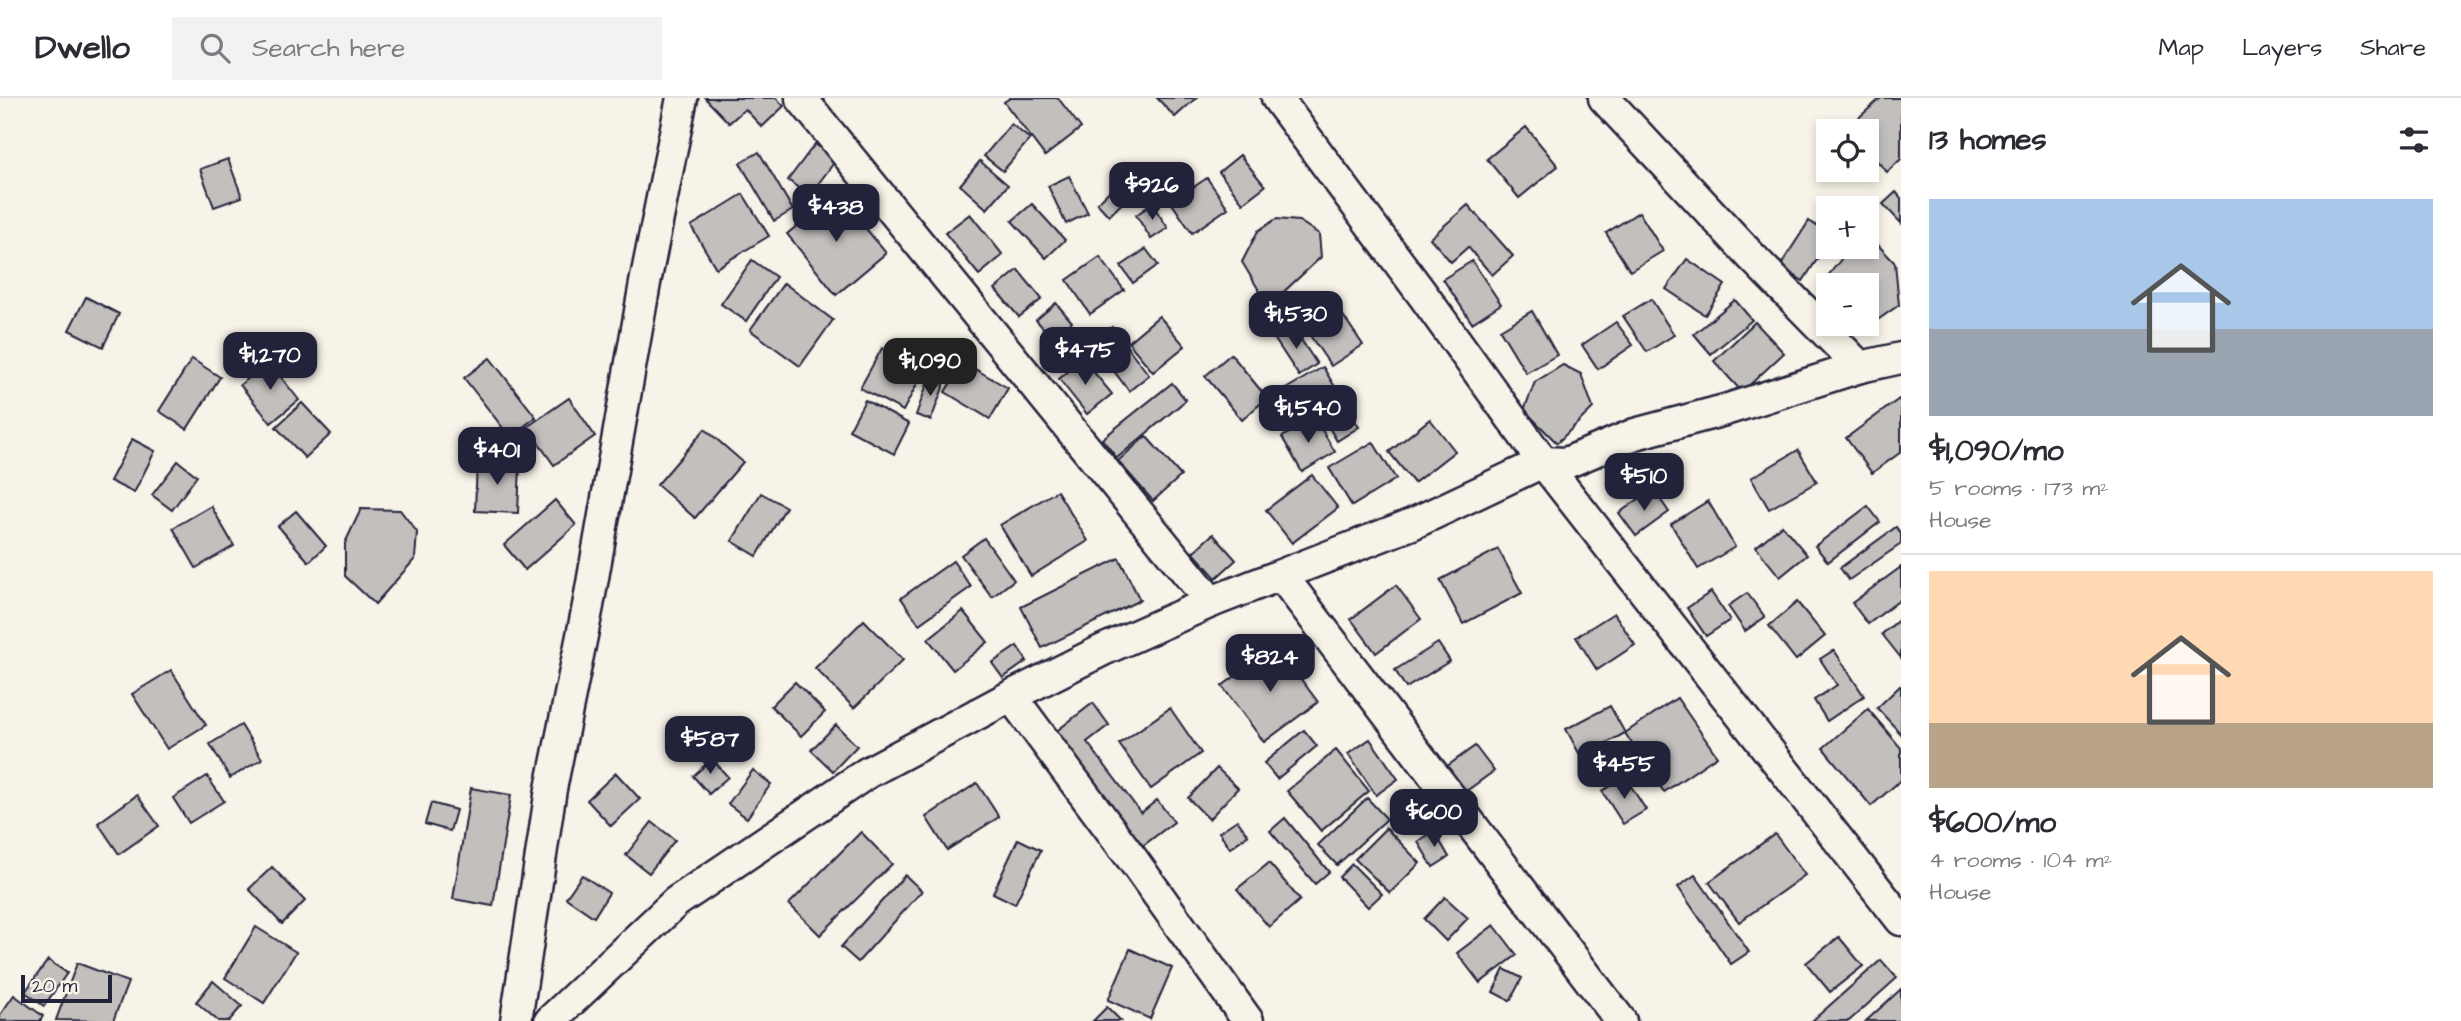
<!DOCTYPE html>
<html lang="en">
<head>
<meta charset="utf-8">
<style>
  :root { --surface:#fff; --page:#f2f2f3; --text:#2b2b33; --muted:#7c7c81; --line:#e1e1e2; --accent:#22223b }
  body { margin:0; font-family:"Architects Daughter",sans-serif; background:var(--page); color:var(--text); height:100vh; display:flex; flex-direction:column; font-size:26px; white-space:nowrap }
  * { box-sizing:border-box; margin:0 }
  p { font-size:23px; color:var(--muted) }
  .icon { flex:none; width:38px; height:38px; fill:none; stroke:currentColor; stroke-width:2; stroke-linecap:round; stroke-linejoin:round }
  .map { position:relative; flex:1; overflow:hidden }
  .panel { display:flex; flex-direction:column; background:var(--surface); width:560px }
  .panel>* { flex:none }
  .fabs { position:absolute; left:1816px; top:21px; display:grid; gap:14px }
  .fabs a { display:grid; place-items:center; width:63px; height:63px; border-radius:0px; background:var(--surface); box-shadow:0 4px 10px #0003; font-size:35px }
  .scale { position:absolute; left:21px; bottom:18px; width:91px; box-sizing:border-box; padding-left:7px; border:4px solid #22223b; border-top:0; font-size:19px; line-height:24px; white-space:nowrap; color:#22223b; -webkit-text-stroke:5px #f7f3e8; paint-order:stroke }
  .price { position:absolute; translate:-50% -60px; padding:0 16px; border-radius:14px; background:var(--accent); color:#fff; font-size:23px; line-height:46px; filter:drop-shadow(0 2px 4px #0008) }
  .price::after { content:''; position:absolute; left:50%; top:42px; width:21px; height:16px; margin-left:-10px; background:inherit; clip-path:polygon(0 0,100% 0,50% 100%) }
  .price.on { background:#222; color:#fff }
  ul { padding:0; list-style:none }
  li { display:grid; align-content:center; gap:14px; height:371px; padding:0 28px }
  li+li { border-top:2px solid var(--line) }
  li span { display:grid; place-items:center; height:217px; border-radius:0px; color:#555 }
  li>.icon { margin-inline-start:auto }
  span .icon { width:126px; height:126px; fill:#fffc; stroke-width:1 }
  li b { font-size:30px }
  h2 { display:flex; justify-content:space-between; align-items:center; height:84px; padding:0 28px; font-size:30px }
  header { display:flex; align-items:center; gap:42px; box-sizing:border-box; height:98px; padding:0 35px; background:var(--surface); border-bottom:2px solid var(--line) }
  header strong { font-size:33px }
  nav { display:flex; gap:38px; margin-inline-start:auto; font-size:24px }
  .search { width:490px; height:63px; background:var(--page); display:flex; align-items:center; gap:18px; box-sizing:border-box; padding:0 24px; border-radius:0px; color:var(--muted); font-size:26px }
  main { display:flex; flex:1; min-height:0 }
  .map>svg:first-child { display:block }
</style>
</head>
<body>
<header>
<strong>Dwello</strong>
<div class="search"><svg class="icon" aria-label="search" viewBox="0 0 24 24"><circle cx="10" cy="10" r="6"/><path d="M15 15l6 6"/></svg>Search here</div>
<nav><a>Map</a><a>Layers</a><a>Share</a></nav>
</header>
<main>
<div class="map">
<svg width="1901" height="923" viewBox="0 0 1901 923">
  <rect width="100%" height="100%" fill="#f7f3e8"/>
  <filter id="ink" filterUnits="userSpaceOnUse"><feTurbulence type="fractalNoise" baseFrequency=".0143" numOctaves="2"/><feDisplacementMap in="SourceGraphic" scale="14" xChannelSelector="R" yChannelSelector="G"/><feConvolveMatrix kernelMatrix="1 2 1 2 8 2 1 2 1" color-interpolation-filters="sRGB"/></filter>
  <g filter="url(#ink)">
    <g fill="#c2bfbd" stroke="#22223b" stroke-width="2">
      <path d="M705,0H776L784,8L762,29L745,11L729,25Z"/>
      <path d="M1010,0H1058L1081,30L1045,58L1004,4Z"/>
      <path d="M1157,0H1196L1175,19Z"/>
      <path d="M1881,0H1901V61L1887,74L1867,52V33H1850L1847,30Z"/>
      <path d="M1011,26L1030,41L1003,73L984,58Z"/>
      <path d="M1526,29L1558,68L1519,100L1487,61Z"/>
      <path d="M815,46L836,62L809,98L788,82Z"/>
      <path d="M759,54L793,112L774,123L740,65Z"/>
      <path d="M1240,57L1265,88L1243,105L1219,74Z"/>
      <path d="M228,61L242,99L214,109L200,71Z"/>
      <path d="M980,63L1008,87L987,111L960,87Z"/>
      <path d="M1069,78L1088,115L1066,126L1048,88Z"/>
      <path d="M1125,78L1137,91L1109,118L1097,105Z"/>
      <path d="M1207,80L1228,110L1192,135L1171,104Z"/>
      <path d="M1896,94L1901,100V125L1883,106Z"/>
      <path d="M837,95L886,155L836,197L787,136Z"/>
      <path d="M743,96L769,138L716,170L691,128Z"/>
      <path d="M1032,106L1065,142L1046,160L1012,123Z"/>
      <path d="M1152,106L1168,130L1151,141L1136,117Z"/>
      <path d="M1468,107L1513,158L1492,177L1468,149L1451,164L1430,140Z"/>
      <path d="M1639,114L1663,153L1630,173L1606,135Z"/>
      <path d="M970,116L1003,157L979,177L945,135Z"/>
      <path d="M1276,121L1299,123L1319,136L1321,159L1277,200L1260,194L1242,164L1258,133Z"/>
      <path d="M1809,123L1829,136V143L1803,183L1780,168Z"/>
      <path d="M1877,146L1895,165L1899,207L1863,232L1853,226H1867V187H1829V205L1819,189L1846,155Z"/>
      <path d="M1146,151L1158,167L1133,185L1121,168Z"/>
      <path d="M1100,159L1124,192L1090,216L1067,182Z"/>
      <path d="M1687,161L1725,187L1705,217L1666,191Z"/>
      <path d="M752,162L776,179L746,223L721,206Z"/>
      <path d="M1472,163L1501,206L1472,225L1443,181Z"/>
      <path d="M1018,172L1042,201L1019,219L995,191Z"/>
      <path d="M784,185L833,222L800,268L750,232Z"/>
      <path d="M86,199L119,216L103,249L69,232Z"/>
      <path d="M1651,201L1674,237L1647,254L1623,218Z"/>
      <path d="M1735,202L1752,222L1711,256L1694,236Z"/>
      <path d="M1334,204L1363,247L1331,268L1302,226Z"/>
      <path d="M1056,205L1072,224L1053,241L1036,222Z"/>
      <path d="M1532,213L1557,257L1526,275L1500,232Z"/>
      <path d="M1159,218L1185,248L1153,274L1128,244Z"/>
      <path d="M1616,224L1633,247L1598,271L1582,247Z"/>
      <path d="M1755,224L1784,255L1742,294L1714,263Z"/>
      <path d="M1292,228L1317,266L1299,278L1274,240Z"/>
      <path d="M1112,229L1149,277L1129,293L1092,244Z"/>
      <path d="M882,250L924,273L903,313L860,290Z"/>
      <path d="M1231,256L1267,300L1242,322L1205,278Z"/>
      <path d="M490,260L536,319L510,339L464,280Z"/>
      <path d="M192,261L220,279L187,331L159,313Z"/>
      <path d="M1083,261L1112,296L1087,316L1059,281Z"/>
      <path d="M269,264L299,302L271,325L240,287Z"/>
      <path d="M963,264L1008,290L990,321L945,294Z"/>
      <path d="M1563,267L1581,276L1593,310L1557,345L1524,312L1535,284Z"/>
      <path d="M1323,269L1359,329L1337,343L1315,306L1282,326L1267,302Z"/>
      <path d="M930,278L945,284L931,322L916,317Z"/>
      <path d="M1172,285L1186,302L1117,360L1102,341Z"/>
      <path d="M569,300L595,338L554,367L527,329Z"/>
      <path d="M1899,301L1901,305V354L1872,375L1846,340Z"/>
      <path d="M865,302L909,326L894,356L849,332Z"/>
      <path d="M302,305L331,336L305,360L276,329Z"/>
      <path d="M1315,320L1335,354L1302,374L1282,339Z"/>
      <path d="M1430,321L1455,353L1414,385L1389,354Z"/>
      <path d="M705,331L743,364L695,420L657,387Z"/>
      <path d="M1146,338L1181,378L1153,403L1118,363Z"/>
      <path d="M132,341L155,353L134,395L110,383Z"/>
      <path d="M1373,344L1396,381L1352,408L1329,370Z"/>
      <path d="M1798,352L1817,384L1769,411L1751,380Z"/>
      <path d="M178,363L197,378L172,412L152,397Z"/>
      <path d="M477,364L520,366L518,415L475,413Z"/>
      <path d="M1312,377L1338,410L1292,445L1266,412Z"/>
      <path d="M1653,391L1669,414L1636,438L1619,415Z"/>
      <path d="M1057,393L1088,443L1031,478L1000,427Z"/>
      <path d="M761,395L786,409L757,458L732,443Z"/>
      <path d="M555,402L576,427L525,472L504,447Z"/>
      <path d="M1708,403L1735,449L1698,471L1671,426Z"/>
      <path d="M211,408L234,448L196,470L173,430Z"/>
      <path d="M1868,408L1880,424L1828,464L1815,448Z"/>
      <path d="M361,411L400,412L417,434L415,461L375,506L345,478V445Z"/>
      <path d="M296,413L326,448L309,464L278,428Z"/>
      <path d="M1782,427L1807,457L1780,479L1756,449Z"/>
      <path d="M1896,429L1901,436V446L1849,482L1840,470Z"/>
      <path d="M1213,436L1236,462L1216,480L1193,454Z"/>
      <path d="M984,440L1014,482L992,499L961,457Z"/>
      <path d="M1498,451L1522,495L1463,526L1440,482Z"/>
      <path d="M1119,460L1140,502L1042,550L1021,509Z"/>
      <path d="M953,463L971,489L919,526L901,500Z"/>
      <path d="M1901,469V501L1868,526L1852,505Z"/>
      <path d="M1396,487L1421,521L1376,555L1351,521Z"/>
      <path d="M1711,494L1730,522L1706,538L1687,510Z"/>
      <path d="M1747,495L1765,519L1745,533L1728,508Z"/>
      <path d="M1797,504L1825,538L1796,562L1769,528Z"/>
      <path d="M963,513L988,544L953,572L928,541Z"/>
      <path d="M1614,515L1635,547L1597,572L1576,539Z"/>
      <path d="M1901,520V560L1882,536Z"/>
      <path d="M864,522L903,562L854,610L815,570Z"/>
      <path d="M1438,545L1450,563L1406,590L1395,572Z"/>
      <path d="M1017,548L1027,563L1003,580L992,565Z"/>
      <path d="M1276,548L1318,604L1264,644L1222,588Z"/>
      <path d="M1834,552L1864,598L1827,623L1814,602L1837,587L1820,561Z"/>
      <path d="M171,572L206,627L167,651L132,596Z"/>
      <path d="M795,584L825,614L801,638L771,608Z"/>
      <path d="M1900,588L1901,589V636L1877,610Z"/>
      <path d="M1677,600L1717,658L1664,694L1625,635Z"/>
      <path d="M1093,605L1109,627L1087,644L1141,715L1157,702L1174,724L1132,756L1045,642Z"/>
      <path d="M1610,608L1625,635L1581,659L1566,631Z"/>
      <path d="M1170,610L1201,655L1151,691L1119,646Z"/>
      <path d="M1868,611L1901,650V682L1871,708L1823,650Z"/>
      <path d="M241,627L262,661L230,680L210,646Z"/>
      <path d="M836,627L857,648L833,673L811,652Z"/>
      <path d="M1304,632L1317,648L1277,681L1264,665Z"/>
      <path d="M1370,641L1398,681L1376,697L1348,656Z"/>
      <path d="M1475,648L1494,673L1465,694L1446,669Z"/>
      <path d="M1336,652L1369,693L1321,733L1287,693Z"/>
      <path d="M712,661L728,679L709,696L693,678Z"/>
      <path d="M1217,670L1238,690L1209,721L1188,700Z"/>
      <path d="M753,672L771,686L747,720L728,706Z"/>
      <path d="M616,675L640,701L611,728L587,702Z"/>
      <path d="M207,678L224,703L189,725L173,700Z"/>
      <path d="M1625,679L1646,712L1623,726L1602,693Z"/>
      <path d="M977,685L999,719L947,752L926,719Z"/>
      <path d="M471,690L511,697L493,808L453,801Z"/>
      <path d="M137,697L159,728L119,756L98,725Z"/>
      <path d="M1367,700L1387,721L1337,767L1318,747Z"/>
      <path d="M431,705L456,712L450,733L425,726Z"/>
      <path d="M1285,720L1329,774L1315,786L1270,733Z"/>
      <path d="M1237,722L1248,737L1230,750L1219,734Z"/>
      <path d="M652,724L675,742L649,775L626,757Z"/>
      <path d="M1386,730L1420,765L1390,795L1355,761Z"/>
      <path d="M1434,733L1449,759L1433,769L1418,744Z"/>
      <path d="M861,734L892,766L820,837L789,806Z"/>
      <path d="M1775,736L1805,777L1739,824L1709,784Z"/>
      <path d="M1018,741L1041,752L1015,806L993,795Z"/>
      <path d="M1269,765L1300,802L1269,829L1237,791Z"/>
      <path d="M1352,766L1382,796L1368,809L1339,779Z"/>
      <path d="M272,769L305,803L282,826L249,791Z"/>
      <path d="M582,777L609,795L594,819L566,800Z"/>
      <path d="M905,777L922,793L858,864L841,849Z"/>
      <path d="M1695,777L1749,854L1731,866L1678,789Z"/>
      <path d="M1445,799L1468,820L1446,843L1424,821Z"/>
      <path d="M1494,827L1517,857L1480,885L1457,855Z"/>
      <path d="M256,829L296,854L264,905L225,880Z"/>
      <path d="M1839,839L1863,868L1830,894L1806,865Z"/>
      <path d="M1130,851L1172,870L1150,921L1108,902Z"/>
      <path d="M48,862L67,875L44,908L25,894Z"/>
      <path d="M1881,862L1897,880L1849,923H1812Z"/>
      <path d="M77,865L128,884L113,923L56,922Z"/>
      <path d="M1504,871L1522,880L1510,903L1493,894Z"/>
      <path d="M213,883L242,908L229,923H218L196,904Z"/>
      <path d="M1901,891V923H1866Z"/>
      <path d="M14,897L43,918L40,923H0V917Z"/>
      <path d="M1107,909L1121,923H1093Z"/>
    </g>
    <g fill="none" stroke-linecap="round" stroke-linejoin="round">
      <defs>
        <g id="minor">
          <path d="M801,0L1211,504"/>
          <path d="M1277,0L1423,197L1543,364L1901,822"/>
          <path d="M1604,0L1752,159L1860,269"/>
          <path d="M1282,478L1621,923"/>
          <path d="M1011,598L1133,762L1248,923"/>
          <path d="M516,923L551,691L588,508L645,185L682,0"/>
          <path d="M550,923L676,804L867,675L1011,598L1103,552L1211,504L1412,426L1543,364L1566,365L1635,336L1725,312L1860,269L1901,260"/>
        </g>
      </defs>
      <use href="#minor" stroke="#22223b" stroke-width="35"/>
      <use href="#minor" stroke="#f7f3e8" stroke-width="30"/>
    </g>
  </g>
</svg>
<div class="fabs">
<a><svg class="icon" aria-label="locate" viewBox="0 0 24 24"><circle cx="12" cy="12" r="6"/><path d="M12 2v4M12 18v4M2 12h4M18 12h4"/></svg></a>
<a>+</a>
<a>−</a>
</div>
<div class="scale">20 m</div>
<b class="price" style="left:1152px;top:124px">$926</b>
<b class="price" style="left:836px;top:146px">$438</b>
<b class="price" style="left:1296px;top:253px">$1,530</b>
<b class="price" style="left:1085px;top:289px">$475</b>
<b class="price" style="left:270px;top:294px">$1,270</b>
<b class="price on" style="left:930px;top:300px">$1,090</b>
<b class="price" style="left:1308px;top:347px">$1,540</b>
<b class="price" style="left:497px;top:389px">$401</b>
<b class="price" style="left:1644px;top:415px">$510</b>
<b class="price" style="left:1270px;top:596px">$824</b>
<b class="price" style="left:710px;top:678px">$587</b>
<b class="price" style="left:1624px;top:703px">$455</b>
<b class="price" style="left:1434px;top:751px">$600</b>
</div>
<section class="panel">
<h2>13 homes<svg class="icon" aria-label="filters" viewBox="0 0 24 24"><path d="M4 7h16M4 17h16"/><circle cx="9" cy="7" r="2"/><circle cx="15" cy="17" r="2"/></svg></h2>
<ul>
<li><span style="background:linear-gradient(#a9c7e8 60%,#9aa5b1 0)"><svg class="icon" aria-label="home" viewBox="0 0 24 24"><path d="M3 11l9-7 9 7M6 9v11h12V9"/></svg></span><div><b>$1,090/mo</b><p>5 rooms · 173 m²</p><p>House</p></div></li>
<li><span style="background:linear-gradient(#ffd9b3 70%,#b9a48a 0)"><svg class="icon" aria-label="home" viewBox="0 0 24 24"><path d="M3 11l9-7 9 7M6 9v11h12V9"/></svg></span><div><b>$600/mo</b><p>4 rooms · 104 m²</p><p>House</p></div></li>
</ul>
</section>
</main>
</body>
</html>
